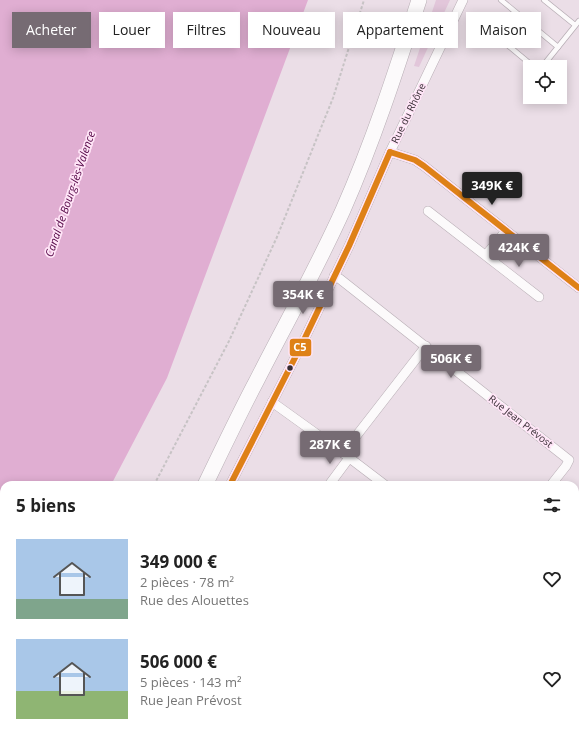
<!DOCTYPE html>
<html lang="fr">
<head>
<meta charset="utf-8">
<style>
  :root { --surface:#fff; --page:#f6f6f6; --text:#222; --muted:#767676; --accent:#766b73 }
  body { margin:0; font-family:"Open Sans",sans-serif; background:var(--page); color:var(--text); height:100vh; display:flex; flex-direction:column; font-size:15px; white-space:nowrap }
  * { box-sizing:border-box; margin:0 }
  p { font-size:13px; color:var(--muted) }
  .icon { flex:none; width:22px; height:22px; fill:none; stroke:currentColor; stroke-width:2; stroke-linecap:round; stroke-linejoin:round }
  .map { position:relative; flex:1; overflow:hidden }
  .side { position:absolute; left:0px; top:481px; width:579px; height:256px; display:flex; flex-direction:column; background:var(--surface); border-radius:12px 12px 0 0; box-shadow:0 2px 10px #0003 }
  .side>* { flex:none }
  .top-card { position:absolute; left:12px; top:12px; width:555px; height:36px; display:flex; gap:8px }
  .controls { position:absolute; left:523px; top:60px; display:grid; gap:8px }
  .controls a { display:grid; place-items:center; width:44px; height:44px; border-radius:0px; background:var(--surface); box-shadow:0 2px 10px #0003; font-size:20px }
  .price { position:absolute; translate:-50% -34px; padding:0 9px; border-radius:4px; background:var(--accent); color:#fff; font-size:13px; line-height:26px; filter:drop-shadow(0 1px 2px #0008) }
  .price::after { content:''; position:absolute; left:50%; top:24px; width:12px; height:9px; margin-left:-6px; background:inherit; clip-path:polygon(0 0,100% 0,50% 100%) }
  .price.selected { background:#222; color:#fff }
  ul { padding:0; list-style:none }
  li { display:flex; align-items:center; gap:12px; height:100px; padding:0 16px }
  li span { display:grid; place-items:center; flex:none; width:112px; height:80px; border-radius:0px; color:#555 }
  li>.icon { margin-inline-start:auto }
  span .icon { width:48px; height:48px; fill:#fffc; stroke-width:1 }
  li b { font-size:17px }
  h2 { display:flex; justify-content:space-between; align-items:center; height:48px; padding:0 16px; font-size:17px }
  .pill { padding:0 14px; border-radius:0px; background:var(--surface); box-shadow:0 2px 10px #0003; font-size:14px; line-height:36px }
  .pill.selected { background:var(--accent); color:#fff }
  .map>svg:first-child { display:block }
</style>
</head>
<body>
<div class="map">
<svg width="579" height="737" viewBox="0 0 579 737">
  <rect width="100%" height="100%" fill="#ebdee7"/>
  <path fill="#e2c6da" d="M436,0H450L419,67L414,66Z"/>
  <path fill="#e0aed2" d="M0,0H308L167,378L111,485H4V690L0,698Z"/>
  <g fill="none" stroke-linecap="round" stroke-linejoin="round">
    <defs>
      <g id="service">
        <path d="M501,0L558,47"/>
        <path d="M544,0L575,25"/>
        <path d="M498,37L534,67"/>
        <path d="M542,67L579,21"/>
      </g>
      <g id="minor">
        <path d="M390,152L415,160L424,166L579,288"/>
        <path d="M428,211L539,297"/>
        <path d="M486,255L506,231"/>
        <path d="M334,276L340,279L569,460L566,466L551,485"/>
        <path d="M272,402L343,453L385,485"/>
        <path d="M343,453L426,346"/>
        <path d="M230,485L302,344L349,246L390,152L463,0"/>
        <path d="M329,485L349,458"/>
        <path d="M575,630L579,633"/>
        <path d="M575,723L579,718"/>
        <path d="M215,733L221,737"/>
        <path d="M397,733L403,737"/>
        <path d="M525,733L530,737"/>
        <path d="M116,737L117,733"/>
        <path d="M326,737L329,733"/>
        <path d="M482,737L485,733"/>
        <path d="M564,737L567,733"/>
      </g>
      <g id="primary">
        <path d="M205,485C222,450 239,414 257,380C286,323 317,268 343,210C373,142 396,71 419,0"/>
        <path d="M77,737L79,733"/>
      </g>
    </defs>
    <use href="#service" stroke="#b8aeb5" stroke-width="6"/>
    <use href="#minor" stroke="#b8aeb5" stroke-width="10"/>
    <use href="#primary" stroke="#b8aeb5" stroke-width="16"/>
    <g stroke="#c7c3c5" stroke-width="2" stroke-dasharray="3 2" stroke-linecap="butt">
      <path d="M154,485L229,341L277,237L333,98L364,0"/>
      <path d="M17,737L19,733"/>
    </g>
    <use href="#service" stroke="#fcfafb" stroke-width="4.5"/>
    <use href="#minor" stroke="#fcfafb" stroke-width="9"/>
    <use href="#primary" stroke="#fcfafb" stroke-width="15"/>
    <defs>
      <g id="bus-1">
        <path d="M390,152L415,160L424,166L579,288"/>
        <path d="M230,485L302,344L349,246L390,152"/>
      </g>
    </defs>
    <use href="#bus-1" stroke="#ffe5f7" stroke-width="9"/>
    <use href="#bus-1" stroke="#de8117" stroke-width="6"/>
  </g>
  <circle fill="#372d34" stroke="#ffe5f7" stroke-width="1.5" cx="290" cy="368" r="3.5"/>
  <g text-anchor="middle" stroke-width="3.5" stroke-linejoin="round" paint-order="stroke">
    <g font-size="10" fill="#372d34" stroke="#ffe5f7">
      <text transform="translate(408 113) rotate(-64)" y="4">Rue du Rhône</text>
      <text transform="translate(521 421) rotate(38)" y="4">Rue Jean Prévost</text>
    </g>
    <g font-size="11" font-style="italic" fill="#530545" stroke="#ffe5f7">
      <text transform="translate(70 194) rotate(-71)" y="4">Canal de Bourg-lès-Valence</text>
    </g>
  </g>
  <rect stroke="#ffe5f7" stroke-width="1.5" x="289" y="338" width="23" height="19" rx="4" fill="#de8117"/>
  <g font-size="11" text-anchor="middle" font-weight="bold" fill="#fff">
    <text x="300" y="351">C5</text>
  </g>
</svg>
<div class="controls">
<a><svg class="icon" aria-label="locate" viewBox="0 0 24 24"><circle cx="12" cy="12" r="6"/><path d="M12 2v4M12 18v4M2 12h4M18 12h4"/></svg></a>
</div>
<b class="price selected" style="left:492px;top:206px">349K €</b>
<b class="price" style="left:519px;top:268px">424K €</b>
<b class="price" style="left:303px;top:315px">354K €</b>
<b class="price" style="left:451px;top:379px">506K €</b>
<b class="price" style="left:330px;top:465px">287K €</b>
<div class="top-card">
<a class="pill selected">Acheter</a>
<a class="pill">Louer</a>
<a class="pill">Filtres</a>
<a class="pill">Nouveau</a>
<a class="pill">Appartement</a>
<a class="pill">Maison</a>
</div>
<section class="side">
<h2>5 biens<svg class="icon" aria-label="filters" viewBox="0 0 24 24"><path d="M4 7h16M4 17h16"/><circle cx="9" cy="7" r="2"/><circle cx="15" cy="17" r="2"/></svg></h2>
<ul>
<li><span style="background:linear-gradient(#a9c7e8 75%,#7fa58c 0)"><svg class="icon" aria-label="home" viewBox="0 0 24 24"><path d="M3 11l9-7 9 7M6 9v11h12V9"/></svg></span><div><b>349 000 €</b><p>2 pièces · 78 m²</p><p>Rue des Alouettes</p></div><svg class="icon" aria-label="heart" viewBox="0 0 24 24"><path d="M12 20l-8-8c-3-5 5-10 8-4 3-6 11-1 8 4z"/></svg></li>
<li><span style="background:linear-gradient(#a9c7e8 65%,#8fb573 0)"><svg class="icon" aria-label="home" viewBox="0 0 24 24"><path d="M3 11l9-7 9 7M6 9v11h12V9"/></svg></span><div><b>506 000 €</b><p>5 pièces · 143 m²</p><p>Rue Jean Prévost</p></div><svg class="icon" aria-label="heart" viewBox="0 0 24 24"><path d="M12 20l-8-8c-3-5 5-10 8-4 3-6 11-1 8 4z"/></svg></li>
</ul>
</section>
</div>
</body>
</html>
